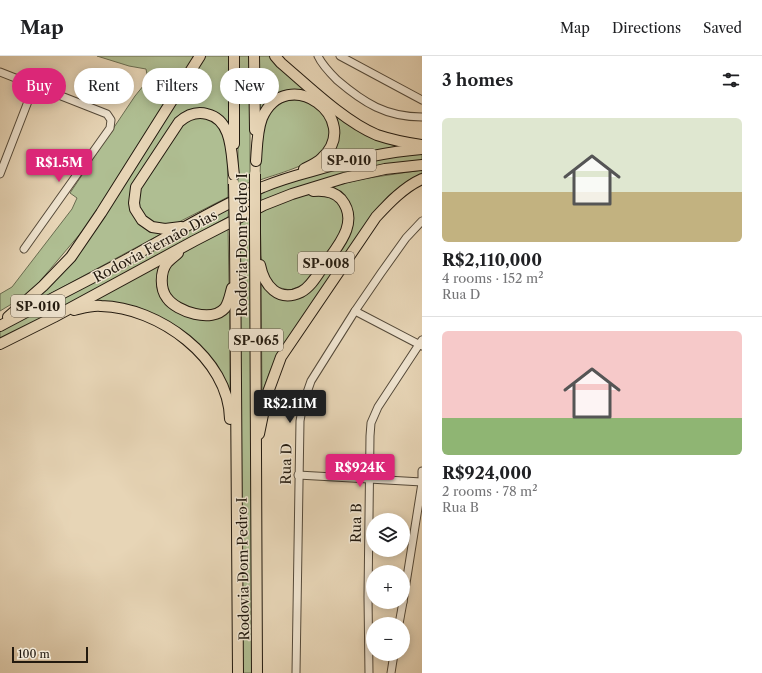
<!DOCTYPE html>
<html lang="en">
<head>
<meta charset="utf-8">
<style>
  :root { --surface:#fff; --page:#f6f6f6; --text:#202124; --muted:#757577; --line:#e0e0e0; --accent:#db2777 }
  body { margin:0; font-family:"Libre Caslon Text",serif; background:var(--page); color:var(--text); height:100vh; display:flex; flex-direction:column; font-size:15px; white-space:nowrap }
  * { box-sizing:border-box; margin:0 }
  p { font-size:13px; color:var(--muted) }
  .icon { flex:none; width:22px; height:22px; fill:none; stroke:currentColor; stroke-width:2; stroke-linecap:round; stroke-linejoin:round }
  .map { position:relative; flex:1; overflow:hidden }
  .details { display:flex; flex-direction:column; background:var(--surface); width:340px }
  .details>* { flex:none }
  .top-card { position:absolute; left:12px; top:12px; width:350px; height:36px; display:flex; gap:8px }
  .controls { position:absolute; left:366px; top:457px; display:grid; gap:8px }
  .controls a { display:grid; place-items:center; width:44px; height:44px; border-radius:50%; background:var(--surface); box-shadow:0 2px 10px #0003; font-size:20px }
  .scale { position:absolute; left:12px; bottom:10px; width:76px; box-sizing:border-box; padding-left:4px; border:2px solid #231a0f; border-top:0; font-size:11px; line-height:14px; white-space:nowrap; color:#231a0f; -webkit-text-stroke:3px #efe4d0; paint-order:stroke }
  .price { position:absolute; translate:-50% -34px; padding:0 9px; border-radius:4px; background:var(--accent); color:#fff; font-size:13px; line-height:26px; filter:drop-shadow(0 1px 2px #0008) }
  .price::after { content:''; position:absolute; left:50%; top:24px; width:12px; height:9px; margin-left:-6px; background:inherit; clip-path:polygon(0 0,100% 0,50% 100%) }
  .price.on { background:#222; color:#fff }
  ul { padding:0; list-style:none }
  li { display:grid; align-content:center; gap:8px; height:212px; padding:0 20px }
  li+li { border-top:1px solid var(--line) }
  li span { display:grid; place-items:center; height:124px; border-radius:6px; color:#555 }
  li>.icon { margin-inline-start:auto }
  span .icon { width:72px; height:72px; fill:#fffc; stroke-width:1 }
  li b { font-size:17px }
  h2 { display:flex; justify-content:space-between; align-items:center; height:48px; padding:0 20px; font-size:17px }
  .chip { padding:0 14px; border-radius:18px; background:var(--surface); box-shadow:0 2px 10px #0003; font-size:14px; line-height:36px }
  .chip.on { background:var(--accent); color:#fff }
  header { display:flex; align-items:center; gap:24px; box-sizing:border-box; height:56px; padding:0 20px; background:var(--surface); border-bottom:1px solid var(--line) }
  header strong { font-size:19px }
  nav { display:flex; gap:22px; margin-inline-start:auto; font-size:14px }
  main { display:flex; flex:1; min-height:0 }
  .map>svg:first-child { display:block }
</style>
</head>
<body>
<header>
<strong>Map</strong>
<nav><a>Map</a><a>Directions</a><a>Saved</a></nav>
</header>
<main>
<div class="map">
<svg width="422" height="617" viewBox="0 0 422 617">
  <rect width="100%" height="100%" fill="#e7d5b6"/>
  <filter id="stains"><feTurbulence type="fractalNoise" baseFrequency=".005" numOctaves="4"/><feColorMatrix values="0 0 0 0 .2 0 0 0 0 .09 0 0 0 0 .02 0 0 0 .5 -.17"/></filter>
  <radialGradient id="worn" r=".72"><stop offset=".6" stop-color="#630" stop-opacity="0"/><stop offset="1" stop-color="#630" stop-opacity=".3"/></radialGradient>
  <g fill="#afbe92" stroke="#696c50">
    <path d="M97,0H198L90,166L30,237L0,255V238L12,231L72,153L77,142L70,137L135,40L148,24L146,13L129,10Z"/>
    <path d="M204,0H230L229,70L186,57L131,141L149,174L161,178L35,246L34,244L57,220Z"/>
    <path d="M238,0H250V126L238,132Z"/>
    <path d="M259,0H271L381,85L398,91L366,96L323,107L336,67L300,37L259,59Z"/>
    <path d="M306,43L329,63C329,70 331,79 329,85C323,107 279,117 260,124L261,82L269,57L282,45Z"/>
    <path d="M200,60L219,68L227,91L228,141L173,169H159L142,160L137,141L139,133L181,68Z"/>
    <path d="M422,97V107L261,146V136L304,121L372,104Z"/>
    <path d="M422,114V117L409,124L388,140L369,163L282,291L270,315L262,337L261,227L268,234L300,239L352,160L326,132L362,123Z"/>
    <path d="M317,137L335,142L342,151L345,164L341,177L303,229L290,234L276,231L263,214L261,199L260,154L301,140Z"/>
    <path d="M229,151L228,161L0,285V273Z"/>
    <path d="M250,159L254,617H240L238,165Z"/>
    <path d="M228,170L229,230L222,251L210,257L186,252L172,242L165,229L168,209L182,197Z"/>
    <path d="M166,204L160,234L194,261L230,251V344L225,329L169,269L86,248Z"/>
  </g>
  <g fill="none" stroke-linecap="round" stroke-linejoin="round">
    <defs>
      <g id="minor">
        <path d="M318,0C322,9 330,17 337,24C364,47 386,61 422,61"/>
        <path d="M340,0L422,44"/>
        <path d="M0,16L107,58L111,64L110,72L24,193"/>
        <path d="M0,118L34,30"/>
        <path d="M355,255L422,290"/>
        <path d="M422,415V423"/>
        <path d="M298,419L422,426"/>
        <path d="M403,546L422,427"/>
        <path d="M399,568L403,546"/>
        <path d="M296,617L300,365L303,348L311,325L355,255L381,217L406,182L422,165"/>
        <path d="M369,617L368,541L370,380L371,367L378,351L422,284"/>
        <path d="M391,617L394,598"/>
      </g>
      <g id="highway">
        <path d="M234,0V88"/>
        <path d="M254,0L255,74"/>
        <path d="M275,0L281,7C308,30 345,66 377,79C392,84 407,87 422,89"/>
        <path d="M256,105C257,91 257,75 262,62C287,6 364,63 322,102C317,107 310,110 304,113"/>
        <path d="M181,171L165,173L152,171L142,164L135,153L134,147L136,131L179,66C187,59 196,55 207,58C233,64 231,98 234,119"/>
        <path d="M255,176L257,617"/>
        <path d="M235,183L238,617"/>
        <path d="M178,197C175,200 170,203 167,207C160,216 160,233 167,242C177,256 212,267 225,252C229,246 230,239 232,232"/>
        <path d="M260,209C264,229 278,247 301,236C311,231 318,218 325,208C338,190 360,166 341,143C334,135 324,134 313,135"/>
        <path d="M74,254C83,252 92,249 101,250C158,251 229,302 230,363"/>
        <path d="M8,261L43,230L71,201L101,157L200,0"/>
        <path d="M0,270C41,248 83,227 124,205C170,180 215,152 263,131C278,125 294,120 309,116C346,105 383,96 422,93"/>
        <path d="M0,288L54,261L194,185L264,149L292,138L344,122L385,113L422,109"/>
        <path d="M259,378L267,339L281,301L376,161C389,147 404,131 422,123"/>
      </g>
    </defs>
    <use href="#minor" stroke="#544939" stroke-width="9"/>
    <use href="#highway" stroke="#231a0f" stroke-width="12"/>
    <use href="#minor" stroke="#efe4d0" stroke-width="7"/>
    <use href="#highway" stroke="#e7d5b6" stroke-width="10"/>
    <defs>
      <g id="highway-bridge">
        <path d="M255,118V176"/>
        <path d="M234,128L235,183"/>
      </g>
    </defs>
    <use href="#highway-bridge" stroke="#231a0f" stroke-width="12" stroke-linecap="butt"/>
    <use href="#highway-bridge" stroke="#e7d5b6" stroke-width="10"/>
  </g>
  <g text-anchor="middle" stroke-width="3" stroke-linejoin="round" paint-order="stroke">
    <g fill="#efe4d0" stroke="#605749" stroke-width="1">
      <rect x="322" y="93" width="54" height="22" rx="3"/>
      <rect x="298" y="196" width="56" height="22" rx="3"/>
      <rect x="11" y="239" width="54" height="22" rx="3"/>
      <rect x="229" y="273" width="54" height="22" rx="3"/>
    </g>
    <g font-size="13" font-weight="bold" fill="#231a0f">
      <text x="349" y="109">SP-010</text>
      <text x="326" y="212">SP-008</text>
      <text x="38" y="255">SP-010</text>
      <text x="256" y="289">SP-065</text>
    </g>
    <g font-size="14" fill="#231a0f" stroke="#efe4d0">
      <text transform="translate(242 189) rotate(-90)" y="5">Rodovia Dom Pedro I</text>
      <text transform="translate(155 190) rotate(-28)" y="5">Rodovia Fernão Dias</text>
      <text transform="translate(286 408) rotate(-89)" y="5">Rua D</text>
      <text transform="translate(356 467) rotate(-89)" y="5">Rua B</text>
      <text transform="translate(243 513) rotate(-91)" y="5">Rodovia Dom Pedro I</text>
    </g>
  </g>
  <rect width="100%" height="100%" filter="url(#stains)"/>
  <rect width="100%" height="100%" fill="url(#worn)"/>
</svg>
<div class="controls">
<a><svg class="icon" aria-label="layers" viewBox="0 0 24 24"><path d="M12 4l9 5-9 5-9-5zM3 14l9 5 9-5"/></svg></a>
<a>+</a>
<a>−</a>
</div>
<div class="scale">100 m</div>
<b class="price" style="left:59px;top:127px">R$1.5M</b>
<b class="price on" style="left:290px;top:368px">R$2.11M</b>
<b class="price" style="left:360px;top:432px">R$924K</b>
<div class="top-card">
<a class="chip on">Buy</a>
<a class="chip">Rent</a>
<a class="chip">Filters</a>
<a class="chip">New</a>
</div>
</div>
<section class="details">
<h2>3 homes<svg class="icon" aria-label="filters" viewBox="0 0 24 24"><path d="M4 7h16M4 17h16"/><circle cx="9" cy="7" r="2"/><circle cx="15" cy="17" r="2"/></svg></h2>
<ul>
<li><span style="background:linear-gradient(#dfe7d0 60%,#c2b280 0)"><svg class="icon" aria-label="home" viewBox="0 0 24 24"><path d="M3 11l9-7 9 7M6 9v11h12V9"/></svg></span><div><b>R$2,110,000</b><p>4 rooms · 152 m²</p><p>Rua D</p></div></li>
<li><span style="background:linear-gradient(#f6c9c9 70%,#8fb573 0)"><svg class="icon" aria-label="home" viewBox="0 0 24 24"><path d="M3 11l9-7 9 7M6 9v11h12V9"/></svg></span><div><b>R$924,000</b><p>2 rooms · 78 m²</p><p>Rua B</p></div></li>
</ul>
</section>
</main>
</body>
</html>
